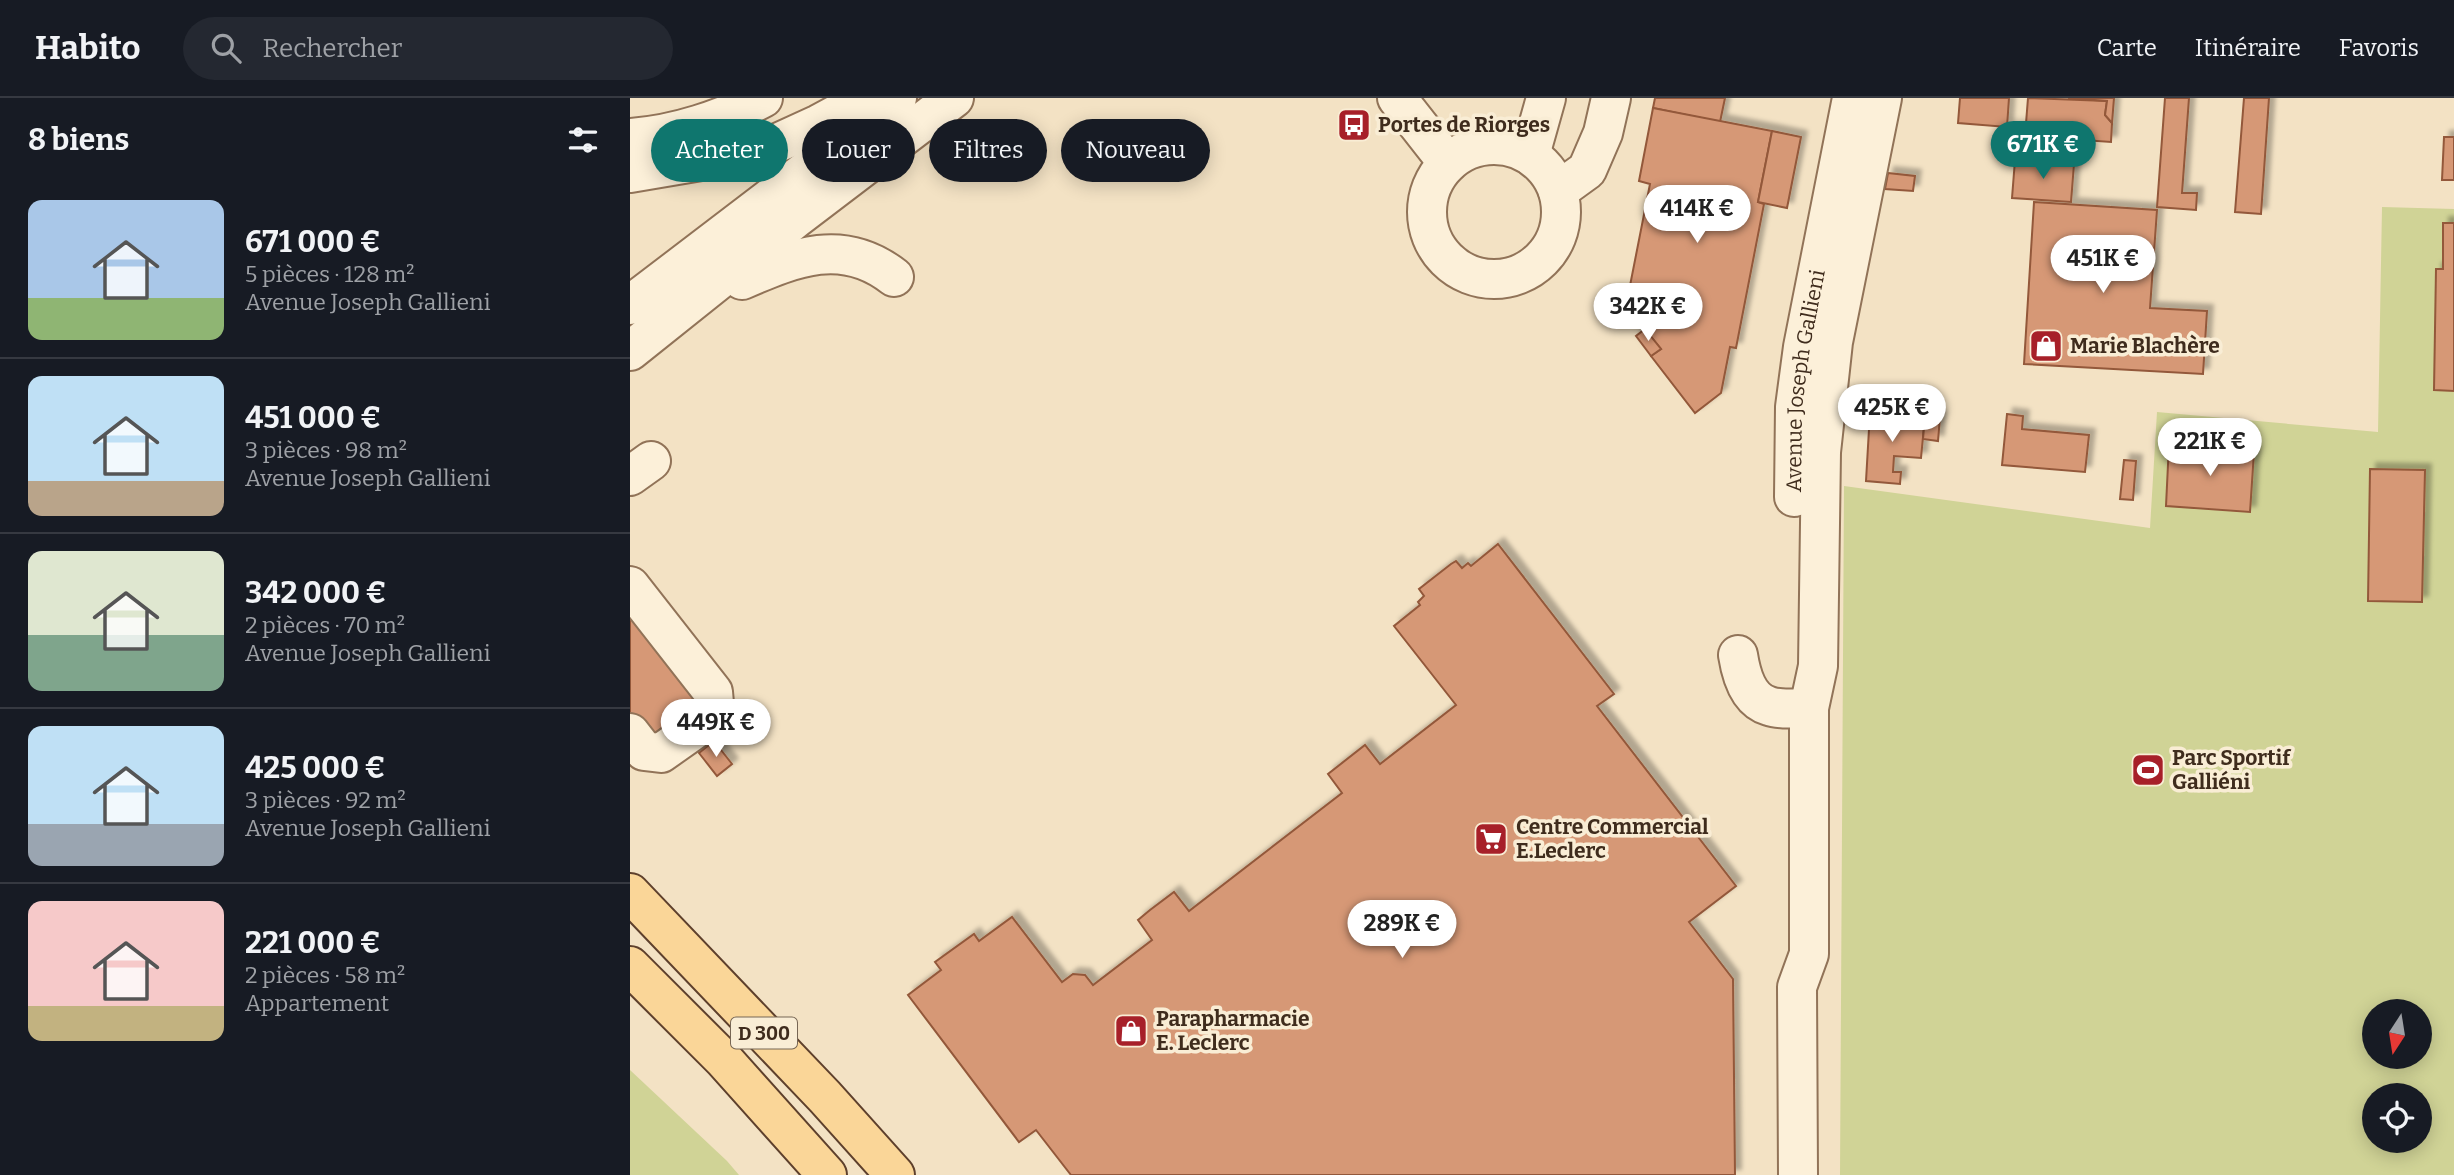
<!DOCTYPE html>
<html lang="fr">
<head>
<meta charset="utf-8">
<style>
  :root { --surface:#171b24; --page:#242831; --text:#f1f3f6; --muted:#9ea1a6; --line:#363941; --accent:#0f766e }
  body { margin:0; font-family:Bitter,serif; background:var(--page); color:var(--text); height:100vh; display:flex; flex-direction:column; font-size:26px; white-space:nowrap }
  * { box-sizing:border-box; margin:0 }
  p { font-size:23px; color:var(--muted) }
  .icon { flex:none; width:38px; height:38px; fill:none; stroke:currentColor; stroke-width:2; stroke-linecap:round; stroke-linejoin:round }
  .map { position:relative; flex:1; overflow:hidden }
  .side { display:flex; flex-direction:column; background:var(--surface); width:630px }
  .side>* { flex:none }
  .hud { position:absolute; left:21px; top:21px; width:665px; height:63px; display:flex; gap:14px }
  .needle { width:46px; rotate:192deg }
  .tools { position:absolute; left:1732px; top:901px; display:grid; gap:14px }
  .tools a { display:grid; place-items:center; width:70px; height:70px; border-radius:50%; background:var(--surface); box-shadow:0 4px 18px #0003; font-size:35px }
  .price { position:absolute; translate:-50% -60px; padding:0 16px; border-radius:24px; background:#fff; color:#222; font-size:23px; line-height:46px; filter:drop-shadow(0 2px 4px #0008) }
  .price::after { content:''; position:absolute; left:50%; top:42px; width:21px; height:16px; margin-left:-10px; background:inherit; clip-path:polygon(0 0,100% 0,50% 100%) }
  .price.on { background:var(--accent); color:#fff }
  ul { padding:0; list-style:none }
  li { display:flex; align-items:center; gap:21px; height:175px; padding:0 28px }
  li+li { border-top:2px solid var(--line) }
  li span { display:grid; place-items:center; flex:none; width:196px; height:140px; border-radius:14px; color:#555 }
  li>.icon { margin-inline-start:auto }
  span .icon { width:84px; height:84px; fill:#fffc; stroke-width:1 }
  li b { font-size:30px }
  h2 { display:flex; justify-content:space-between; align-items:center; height:84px; padding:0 28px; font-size:30px }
  .pill { padding:0 24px; border-radius:32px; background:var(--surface); box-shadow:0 4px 18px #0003; font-size:24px; line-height:63px }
  .pill.on { background:var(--accent); color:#fff }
  header { display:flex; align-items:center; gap:42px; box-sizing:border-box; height:98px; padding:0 35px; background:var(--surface); border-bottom:2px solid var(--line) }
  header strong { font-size:33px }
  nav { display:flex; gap:38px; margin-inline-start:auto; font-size:24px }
  .search { width:490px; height:63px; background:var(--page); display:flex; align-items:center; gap:18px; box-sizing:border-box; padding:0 24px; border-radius:38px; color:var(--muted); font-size:26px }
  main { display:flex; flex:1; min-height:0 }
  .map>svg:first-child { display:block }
</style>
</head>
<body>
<header>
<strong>Habito</strong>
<div class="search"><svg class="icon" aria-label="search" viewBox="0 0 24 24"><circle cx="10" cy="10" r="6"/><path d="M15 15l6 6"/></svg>Rechercher</div>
<nav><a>Carte</a><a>Itinéraire</a><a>Favoris</a></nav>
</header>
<main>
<section class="side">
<h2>8 biens<svg class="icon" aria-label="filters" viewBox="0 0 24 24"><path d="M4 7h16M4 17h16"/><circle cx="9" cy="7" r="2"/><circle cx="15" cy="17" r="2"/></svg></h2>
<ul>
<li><span style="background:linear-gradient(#a9c7e8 70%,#8fb573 0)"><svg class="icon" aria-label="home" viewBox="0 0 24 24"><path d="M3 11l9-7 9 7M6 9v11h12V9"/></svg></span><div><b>671 000 €</b><p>5 pièces · 128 m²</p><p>Avenue Joseph Gallieni</p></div></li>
<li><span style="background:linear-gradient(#bfe0f5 75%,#b9a48a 0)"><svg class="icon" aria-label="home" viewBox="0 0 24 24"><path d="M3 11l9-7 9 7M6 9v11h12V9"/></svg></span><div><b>451 000 €</b><p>3 pièces · 98 m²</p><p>Avenue Joseph Gallieni</p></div></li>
<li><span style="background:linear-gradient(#dfe7d0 60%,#7fa58c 0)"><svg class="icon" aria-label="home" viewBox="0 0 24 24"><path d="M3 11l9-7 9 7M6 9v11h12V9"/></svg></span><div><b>342 000 €</b><p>2 pièces · 70 m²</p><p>Avenue Joseph Gallieni</p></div></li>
<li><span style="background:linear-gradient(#bfe0f5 70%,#9aa5b1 0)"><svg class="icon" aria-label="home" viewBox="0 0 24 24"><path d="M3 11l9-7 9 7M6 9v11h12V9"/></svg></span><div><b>425 000 €</b><p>3 pièces · 92 m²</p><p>Avenue Joseph Gallieni</p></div></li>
<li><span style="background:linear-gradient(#f6c9c9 75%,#c2b280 0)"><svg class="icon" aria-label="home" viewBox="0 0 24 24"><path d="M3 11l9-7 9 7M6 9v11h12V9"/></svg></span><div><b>221 000 €</b><p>2 pièces · 58 m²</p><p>Appartement</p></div></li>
</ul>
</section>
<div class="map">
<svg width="1824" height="1077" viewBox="0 0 1824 1077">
  <defs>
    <filter id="shadow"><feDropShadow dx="6" dy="-6" stdDeviation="2" flood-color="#0004"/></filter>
  </defs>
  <rect width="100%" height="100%" fill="#f3e2c4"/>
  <g fill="#d0d396" fill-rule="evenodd">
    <path d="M1752,109L1824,111V1077H1210L1214,388L1520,430L1527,314L1748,334ZM1745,914H1790V959H1745ZM1745,998H1790V1043H1745Z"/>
    <path d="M0,972L97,1063L109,1077H0Z"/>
  </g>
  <g fill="#d69876" stroke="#93583a" stroke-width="2" filter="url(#shadow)">
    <path d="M1025,0H1095L1090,24L1023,10Z"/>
    <path d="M1330,0H1379L1377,29L1328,25Z"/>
    <path d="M1398,0L1477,3L1475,17L1482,25L1481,44L1395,38Z"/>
    <path d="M1438,0H1484L1482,25L1475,17L1477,3Z"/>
    <path d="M1535,0H1559L1552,95H1567L1566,112L1527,109Z"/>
    <path d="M1614,0H1639L1631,116L1605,114Z"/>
    <path d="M1023,10L1142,33L1128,104L1134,106L1106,250L1100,249L1091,295L1065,315L1021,258L1031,251L996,208L1020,86L1009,83Z"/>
    <path d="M1142,33L1171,39L1157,110L1128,104Z"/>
    <path d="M1814,39H1824V82H1812Z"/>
    <path d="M1385,62L1444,66L1441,104L1382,100Z"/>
    <path d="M1258,75L1285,78L1283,93L1255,91Z"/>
    <path d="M1404,104L1527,112L1520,210L1577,213L1573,276L1394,266Z"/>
    <path d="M1813,125H1824V293L1804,292L1806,171H1813Z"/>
    <path d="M1015,231L1031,251L1021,258L1006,238Z"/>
    <path d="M1240,314L1295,318L1291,360L1264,358L1263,374H1271L1270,386L1236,383Z"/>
    <path d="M1377,316L1393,318L1392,331L1459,337L1455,374L1372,367Z"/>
    <path d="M1295,318L1310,319L1308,343L1293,341Z"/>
    <path d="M1539,346L1624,354L1620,414L1536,408Z"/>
    <path d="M1494,362L1506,363L1503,402L1490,401Z"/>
    <path d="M1740,371L1795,372L1792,504L1738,503Z"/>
    <path d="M868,446L984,596L967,608L1106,788L1059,824L1103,881L1105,1077H441L406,1032L389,1044L278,897L311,872L305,864L344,836L349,843L382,819L432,884L443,876L455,877L463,887L522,842L508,822L520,812L544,794L559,813L712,695L698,676L735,647L750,666L826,607L764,528L790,507L788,504L794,498L789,491L821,466L826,463L832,470L838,465L841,468Z"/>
    <path d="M0,511L69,601L19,640L0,615Z"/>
    <path d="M84,643L102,666L87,678L69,655Z"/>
  </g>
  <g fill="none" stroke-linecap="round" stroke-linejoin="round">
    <defs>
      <g id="minor">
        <path d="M767,0L818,65"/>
        <path d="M0,40C45,37 93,21 133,0"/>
        <circle cx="864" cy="114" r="67"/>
        <path d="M900,57L916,0"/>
        <path d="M0,75L130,53L189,26L237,0"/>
        <path d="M928,93L957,72L973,35L981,0"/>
        <path d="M112,182C165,159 213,139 264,179"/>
        <path d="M0,207L191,61L267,0"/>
        <path d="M0,253L165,121L324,0"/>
        <path d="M0,378L21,363"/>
        <path id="s1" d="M1164,399L1165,309L1173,249L1222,0"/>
        <path d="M0,488L83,594L85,617L31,655L14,653L0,635"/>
        <path d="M1108,557C1111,576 1118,602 1139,608C1150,612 1167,610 1179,610"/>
        <path d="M1168,1077L1167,889L1179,856V610L1188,568L1191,354L1203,244L1252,0"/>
      </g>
      <g id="major">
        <path d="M0,795L195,999L265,1077"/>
        <path d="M0,868L94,962L197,1077"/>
      </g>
    </defs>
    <use href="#minor" stroke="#917358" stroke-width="42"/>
    <use href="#major" stroke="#5e402c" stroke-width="42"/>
    <use href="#minor" stroke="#fcf0d9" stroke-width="38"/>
    <use href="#major" stroke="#fad698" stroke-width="38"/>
  </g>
  <defs>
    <symbol id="bus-square" viewBox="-11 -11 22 22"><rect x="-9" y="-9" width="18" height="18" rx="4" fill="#a72029" stroke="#f9edd5"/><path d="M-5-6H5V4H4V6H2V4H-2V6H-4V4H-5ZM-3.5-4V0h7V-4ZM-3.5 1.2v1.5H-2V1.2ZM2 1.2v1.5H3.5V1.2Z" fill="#fff"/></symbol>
    <symbol id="shop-square" viewBox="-11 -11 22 22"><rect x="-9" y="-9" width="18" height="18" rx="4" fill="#a72029" stroke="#f9edd5"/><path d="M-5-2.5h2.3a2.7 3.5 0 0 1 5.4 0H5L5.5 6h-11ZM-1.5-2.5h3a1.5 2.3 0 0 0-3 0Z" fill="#fff"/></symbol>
    <symbol id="stadium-square" viewBox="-11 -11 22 22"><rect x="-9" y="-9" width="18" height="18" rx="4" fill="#a72029" stroke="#f9edd5"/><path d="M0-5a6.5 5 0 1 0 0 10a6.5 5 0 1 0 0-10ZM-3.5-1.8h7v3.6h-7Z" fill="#fff"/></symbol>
    <symbol id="supermarket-square" viewBox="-11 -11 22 22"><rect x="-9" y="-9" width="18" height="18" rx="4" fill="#a72029" stroke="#f9edd5"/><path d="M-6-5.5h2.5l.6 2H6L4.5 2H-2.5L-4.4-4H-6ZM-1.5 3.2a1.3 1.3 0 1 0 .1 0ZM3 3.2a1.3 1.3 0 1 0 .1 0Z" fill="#fff"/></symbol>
  </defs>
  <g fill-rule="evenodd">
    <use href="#bus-square" x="705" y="8" width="38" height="38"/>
    <use href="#shop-square" x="1397" y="229" width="38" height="38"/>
    <use href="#stadium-square" x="1499" y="653" width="38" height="38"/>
    <use href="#supermarket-square" x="842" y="722" width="38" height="38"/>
    <use href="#shop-square" x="482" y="914" width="38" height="38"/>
  </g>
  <g text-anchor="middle" stroke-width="7" stroke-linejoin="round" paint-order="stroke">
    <rect fill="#f9edd5" stroke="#776654" stroke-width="2" x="101" y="919.5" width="66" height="31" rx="5"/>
    <g font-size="19" font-weight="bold" fill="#3f2c1d">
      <text x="134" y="942">D 300</text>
    </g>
    <g font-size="21" font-weight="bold" fill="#3f2c1d" stroke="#f9edd5" text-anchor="start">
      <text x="748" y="34">Portes de Riorges</text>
      <text x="1440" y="255">Marie Blachère</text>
      <text x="1542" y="667">Parc Sportif<tspan x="1542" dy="24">Galliéni</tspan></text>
      <text x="886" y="736">Centre Commercial<tspan x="886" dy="24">E.Leclerc</tspan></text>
      <text x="526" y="928">Parapharmacie<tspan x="526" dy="24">E. Leclerc</tspan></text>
    </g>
    <g font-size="21" fill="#3f2c1d" stroke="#f9edd5">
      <text dy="7" stroke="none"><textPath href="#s1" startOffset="117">Avenue Joseph Gallieni</textPath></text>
    </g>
  </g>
</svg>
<div class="tools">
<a><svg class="needle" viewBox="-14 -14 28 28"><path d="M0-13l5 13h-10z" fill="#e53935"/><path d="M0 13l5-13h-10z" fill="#9ea1a6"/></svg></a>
<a><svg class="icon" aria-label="locate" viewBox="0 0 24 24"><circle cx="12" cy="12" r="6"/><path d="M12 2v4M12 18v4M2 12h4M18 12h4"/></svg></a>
</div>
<b class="price on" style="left:1413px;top:83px">671K €</b>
<b class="price" style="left:1067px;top:147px">414K €</b>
<b class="price" style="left:1473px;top:197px">451K €</b>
<b class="price" style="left:1018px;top:245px">342K €</b>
<b class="price" style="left:1262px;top:346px">425K €</b>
<b class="price" style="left:1580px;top:380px">221K €</b>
<b class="price" style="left:86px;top:661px">449K €</b>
<b class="price" style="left:772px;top:862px">289K €</b>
<div class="hud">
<a class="pill on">Acheter</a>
<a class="pill">Louer</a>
<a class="pill">Filtres</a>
<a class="pill">Nouveau</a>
</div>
</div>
</main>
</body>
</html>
